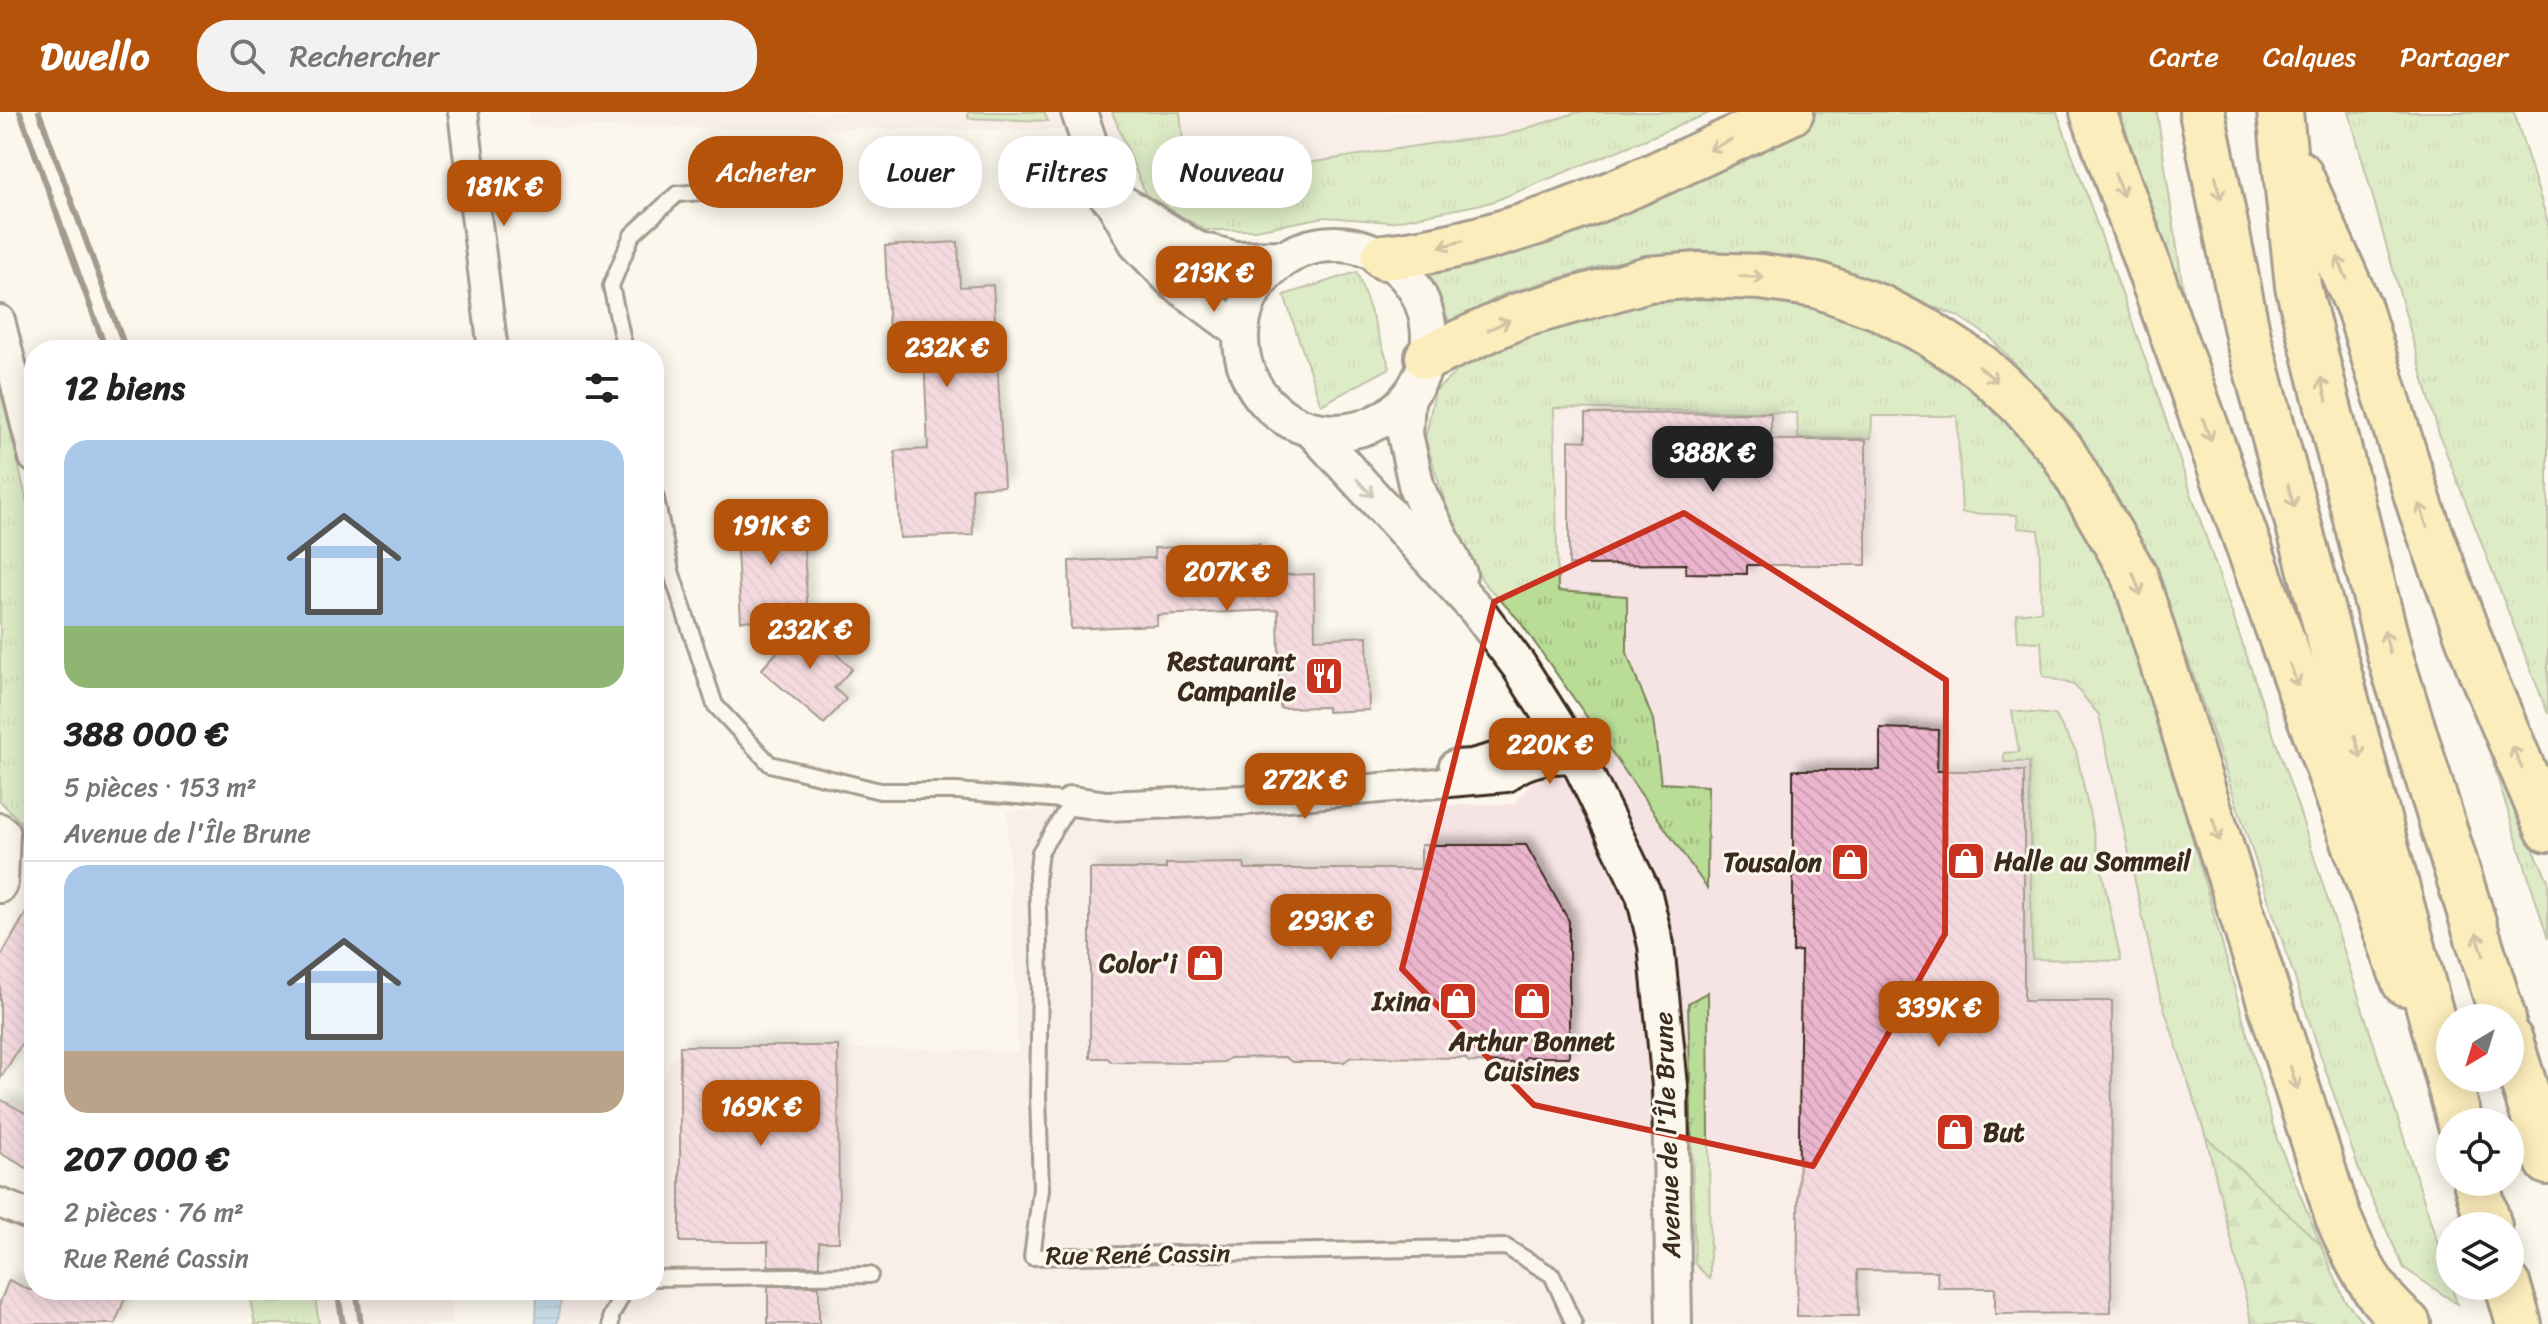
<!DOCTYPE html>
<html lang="fr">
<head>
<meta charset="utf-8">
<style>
  :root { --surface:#fff; --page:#f2f2f2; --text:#222; --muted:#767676; --line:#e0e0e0; --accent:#b45309 }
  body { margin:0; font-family:Sriracha,sans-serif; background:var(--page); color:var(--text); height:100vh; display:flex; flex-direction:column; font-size:30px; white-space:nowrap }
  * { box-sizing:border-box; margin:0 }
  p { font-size:26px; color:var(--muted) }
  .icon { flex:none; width:44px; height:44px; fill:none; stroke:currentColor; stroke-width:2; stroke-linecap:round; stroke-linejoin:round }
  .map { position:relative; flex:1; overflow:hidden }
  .sheet { position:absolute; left:24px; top:228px; width:640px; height:960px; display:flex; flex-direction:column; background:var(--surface); border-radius:32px; box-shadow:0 4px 20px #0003 }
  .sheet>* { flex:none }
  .hud { position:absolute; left:688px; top:24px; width:760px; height:72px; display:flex; gap:16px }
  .needle { width:52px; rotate:218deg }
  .buttons { position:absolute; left:2436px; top:892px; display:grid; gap:16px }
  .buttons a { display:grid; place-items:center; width:88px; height:88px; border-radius:50%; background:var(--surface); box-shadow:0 4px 20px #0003; font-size:40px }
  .price { position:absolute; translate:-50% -68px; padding:0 18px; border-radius:16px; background:var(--accent); color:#fff; font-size:26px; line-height:52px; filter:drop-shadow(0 2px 4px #0008) }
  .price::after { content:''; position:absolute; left:50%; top:48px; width:24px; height:18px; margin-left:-12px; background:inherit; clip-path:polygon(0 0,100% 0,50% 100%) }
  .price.current { background:#222; color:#fff }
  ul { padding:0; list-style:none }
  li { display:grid; align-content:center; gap:16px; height:424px; padding:0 40px }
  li+li { border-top:2px solid var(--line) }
  li span { display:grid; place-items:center; height:248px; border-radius:24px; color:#555 }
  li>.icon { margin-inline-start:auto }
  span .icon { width:144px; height:144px; fill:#fffc; stroke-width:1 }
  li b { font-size:34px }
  h2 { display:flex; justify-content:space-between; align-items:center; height:96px; padding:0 40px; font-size:34px }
  .tag { padding:0 28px; border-radius:32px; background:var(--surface); box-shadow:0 4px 20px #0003; font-size:28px; line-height:72px }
  .tag.current { background:var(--accent); color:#fff }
  header { display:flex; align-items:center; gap:48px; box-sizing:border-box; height:112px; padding:0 40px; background:var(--accent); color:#fff }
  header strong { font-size:38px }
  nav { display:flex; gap:44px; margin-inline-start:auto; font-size:28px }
  .search { width:560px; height:72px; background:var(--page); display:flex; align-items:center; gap:20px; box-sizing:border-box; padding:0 28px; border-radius:32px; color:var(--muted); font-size:30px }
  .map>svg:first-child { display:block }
</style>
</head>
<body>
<header>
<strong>Dwello</strong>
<div class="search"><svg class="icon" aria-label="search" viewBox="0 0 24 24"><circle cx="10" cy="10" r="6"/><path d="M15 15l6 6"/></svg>Rechercher</div>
<nav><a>Carte</a><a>Calques</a><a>Partager</a></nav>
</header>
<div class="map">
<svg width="2548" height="1212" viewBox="0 0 2548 1212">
  <defs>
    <pattern id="grass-tufts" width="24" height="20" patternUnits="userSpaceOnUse" patternTransform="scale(2)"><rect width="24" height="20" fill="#b9dc97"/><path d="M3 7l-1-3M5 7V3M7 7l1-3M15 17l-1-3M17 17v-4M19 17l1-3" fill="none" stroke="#a0bd82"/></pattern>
    <pattern id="forest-firs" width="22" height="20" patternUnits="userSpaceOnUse" patternTransform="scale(2)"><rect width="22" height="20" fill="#b9dc97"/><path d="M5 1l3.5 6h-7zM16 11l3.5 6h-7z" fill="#a0bd82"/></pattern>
    <pattern id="water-rules" width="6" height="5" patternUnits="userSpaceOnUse" patternTransform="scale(2)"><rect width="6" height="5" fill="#8fbeea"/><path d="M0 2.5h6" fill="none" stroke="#7ca3c8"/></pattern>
    <pattern id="building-back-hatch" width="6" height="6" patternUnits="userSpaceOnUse" patternTransform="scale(2)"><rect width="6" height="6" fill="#ebb5ce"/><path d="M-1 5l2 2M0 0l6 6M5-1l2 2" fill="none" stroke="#ca9cb0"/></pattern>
    <filter id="shadow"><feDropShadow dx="7" dy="-7" stdDeviation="4" flood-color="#0004"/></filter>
  </defs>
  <rect width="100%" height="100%" fill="#fbf7ec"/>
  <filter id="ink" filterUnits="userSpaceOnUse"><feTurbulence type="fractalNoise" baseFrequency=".0125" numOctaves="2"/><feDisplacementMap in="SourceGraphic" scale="16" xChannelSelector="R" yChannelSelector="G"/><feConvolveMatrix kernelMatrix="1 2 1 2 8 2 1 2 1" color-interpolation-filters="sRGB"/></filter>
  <g filter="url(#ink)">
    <g fill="#f6e3e3">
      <path d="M529,0H1578L1503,24L1435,31L1186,70L1064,18L530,15Z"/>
      <path d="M1554,296L1798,301V326H1871L1872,304H1958L2074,455L2265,1212H531L549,1178H654V982L680,934L1018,939L1007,699L1515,692L1627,542L1558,479Z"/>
      <path d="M314,1178H451L453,1212H319Z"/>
    </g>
    <g fill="url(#grass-tufts)" stroke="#7a835a" stroke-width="2">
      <path d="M968,0H1044L1048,9L968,6Z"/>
      <path d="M1112,0H1180L1187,70L1435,31L1503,24L1578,0H1712L1492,90L1391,110L1325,105L1255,118H1205L1146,83Z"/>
      <path d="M1811,0H2057L2147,252L2298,695L2457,1192L2404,1156L2360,1061L2189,550L2122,400L2073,314L1990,225L1958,204L1801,145L1698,138L1604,153L1504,182L1450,212L1427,155Z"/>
      <path d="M2120,0H2157L2187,203Z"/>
      <path d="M2349,0H2514L2548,111V602L2439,322Z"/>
      <path d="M1357,160L1390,256L1321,293L1284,183Z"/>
      <path d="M1697,179L1766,186L1841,203L1943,248L2024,325L2071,384L2126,491L2277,1027L2321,1133L2206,1025L2159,880L2099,603L2074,573L2043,564L2041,530L2018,529L2016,502L2041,499L2039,418L2018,416L2017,403L1962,401L1957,304H1872L1871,326H1798L1797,301L1554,296L1558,479L1627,484V542L1653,608L1661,671L1708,674L1707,776L1518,507L1484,471L1455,421L1425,327L1435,279L1476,242L1516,227Z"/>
      <path d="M0,276L34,419V724L0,689Z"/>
      <path d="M2012,599L2055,603L2076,639L2121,849L2032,847L2029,650H2004V641L2019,640Z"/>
      <path d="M2493,652L2548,768V827Z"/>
      <path d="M1708,880L1710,1167L1695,1152L1688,891Z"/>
      <path d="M248,1178H314L319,1212H255Z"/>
    </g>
    <path fill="url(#forest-firs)" stroke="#7a835a" stroke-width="2" d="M2206,1025L2321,1133L2344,1187L2364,1212H2252Z"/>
    <path fill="url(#water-rules)" stroke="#6d8398" stroke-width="2" d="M537,1178H564L557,1212H536Z"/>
    <g fill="url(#building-back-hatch)" stroke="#3b2a1e" stroke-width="2" filter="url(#shadow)">
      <path d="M958,130L960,175L993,173L1004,374L972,376L973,423L900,426L895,339L928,337L923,220L889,222L885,134Z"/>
      <path d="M1771,301V328H1866V453H1747V462L1686,461V452L1569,453V328L1586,329V302Z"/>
      <path d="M802,401L808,505L741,509L735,404Z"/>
      <path d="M1260,432L1262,464L1314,462L1315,527L1367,524L1369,598L1327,600V595L1280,596L1278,498L1157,503V513L1071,517L1069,449L1155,446L1154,436Z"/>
      <path d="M808,506L840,535L835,541L852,557L834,576L846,587L824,612L761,558Z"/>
      <path d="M1880,616L1938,618L1937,659H2024V889H2112L2111,1201L1995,1202V1176H1938L1937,1159L1857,1158L1858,1204H1797L1801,839L1793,840V658H1880Z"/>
      <path d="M1421,733H1526L1569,809V945H1526L1521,951L1469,950L1465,946L1351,945L1344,950H1292L1285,945L1230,946L1224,950L1197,951L1112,950L1107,946H1090V757H1166V752L1244,751L1245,757H1421Z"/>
      <path d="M34,787V881L23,900L34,907V912L0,967V846Z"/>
      <path d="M680,934H838L839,1130H819V1154H768V1130H680Z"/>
      <path d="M0,987L34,1006V1060L0,1041Z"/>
      <path d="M9,1168L29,1178H128L115,1212H0V1190Z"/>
      <rect x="768" y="1174" width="51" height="38"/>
    </g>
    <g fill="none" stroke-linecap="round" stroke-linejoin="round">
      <defs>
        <g id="service">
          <path d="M625,238L611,174L632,123L677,82L702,80"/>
          <path d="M654,377L671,459L715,593L770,652L880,679H957L1072,689L1040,740L1037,764L1040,868L1038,983L1041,1077L1032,1145L1506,1135L1552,1163L1574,1212"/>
          <path d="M654,1166L870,1163"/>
          <path d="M611,1212V1204L625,1178"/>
        </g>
        <g id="minor">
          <path d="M463,0L493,238"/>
          <path d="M0,208L34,346"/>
          <path d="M1454,653L1472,652L1501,644L1518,654"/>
          <path d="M1072,689L1107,694L1244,688L1507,665C1525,648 1553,645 1578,647"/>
          <path d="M0,716L5,720L3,771L0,776"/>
          <path d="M0,1091L34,1105"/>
        </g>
        <g id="tertiary">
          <path d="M1079,0L1107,84H1110L1138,133L1174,170L1240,219"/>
          <path d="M1114,86L1196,137L1235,147L1284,146"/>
          <circle cx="1335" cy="226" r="94"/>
          <path d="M1407,288L1405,322L1417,377L1459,462"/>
          <path d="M1312,318L1477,498L1519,554L1578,647L1644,783L1656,833L1670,974L1674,1212"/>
        </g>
        <g id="trunk">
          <path d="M2093,0L2405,871"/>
          <path d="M1428,245L1518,204L1648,167L1700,163L1761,165L1817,173L1881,196L1929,221L1981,255L2021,292L2062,339L2135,464L2338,1105C2355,1146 2373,1184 2408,1212"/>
        </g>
        <g id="motorway">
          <path d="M2202,0L2249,229L2460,1010"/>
          <path d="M2280,0L2298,174L2391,547L2503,906"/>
          <path d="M2299,61L2359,196L2421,397L2481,559L2548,717"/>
          <path d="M1384,145C1528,130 1662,60 1791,0"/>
          <path d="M2510,928L2548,1050"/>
          <path d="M2476,1070L2489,1114"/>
          <path d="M2508,1174L2519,1212"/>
        </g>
      </defs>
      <use href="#service" stroke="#3b2a1e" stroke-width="20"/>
      <use href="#minor" stroke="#3b2a1e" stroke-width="34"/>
      <use href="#tertiary" stroke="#3b2a1e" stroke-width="40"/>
      <use href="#trunk" stroke="#3b2a1e" stroke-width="50"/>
      <use href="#motorway" stroke="#3b2a1e" stroke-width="50"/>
      <use href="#service" stroke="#fbf7ec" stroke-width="14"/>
      <use href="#minor" stroke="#fbf7ec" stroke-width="28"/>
      <use href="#tertiary" stroke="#fbf7ec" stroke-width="34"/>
      <use href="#trunk" stroke="#fce080" stroke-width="44"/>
      <use href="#motorway" stroke="#fce080" stroke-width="44"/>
      <g stroke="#3b2a1e" stroke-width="6">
        <path d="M20,0L106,238"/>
        <path d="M39,0L126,238"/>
        <path d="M337,1178L343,1212"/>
        <path d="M356,1178L361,1212"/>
      </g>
    </g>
    <defs><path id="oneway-shaft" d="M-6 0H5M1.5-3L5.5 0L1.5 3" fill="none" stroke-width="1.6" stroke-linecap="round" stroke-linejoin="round" transform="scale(2)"/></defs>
    <g stroke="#9c854f">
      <use href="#oneway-shaft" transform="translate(1720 33) rotate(155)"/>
      <use href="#oneway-shaft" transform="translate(2119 73) rotate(70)"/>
      <use href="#oneway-shaft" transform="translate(2218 76) rotate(78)"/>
      <use href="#oneway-shaft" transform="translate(1451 132) rotate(166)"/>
      <use href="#oneway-shaft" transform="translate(2342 156) rotate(-114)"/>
      <use href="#oneway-shaft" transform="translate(1752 165) rotate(4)"/>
      <use href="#oneway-shaft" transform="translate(1499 213) rotate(-25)"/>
      <use href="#oneway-shaft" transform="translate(1988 262) rotate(41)"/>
      <use href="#oneway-shaft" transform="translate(2324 277) rotate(-104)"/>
      <use href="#oneway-shaft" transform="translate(2207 318) rotate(70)"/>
      <use href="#oneway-shaft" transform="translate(2291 384) rotate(75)"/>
      <use href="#oneway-shaft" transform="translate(2423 403) rotate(-109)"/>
      <use href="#oneway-shaft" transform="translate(2137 472) rotate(70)"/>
      <use href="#oneway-shaft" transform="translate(2387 530) rotate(-104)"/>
      <use href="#oneway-shaft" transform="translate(2294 563) rotate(70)"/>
      <use href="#oneway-shaft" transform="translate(2358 635) rotate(75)"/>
      <use href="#oneway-shaft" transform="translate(2517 645) rotate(-113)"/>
      <use href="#oneway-shaft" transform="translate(2216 718) rotate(73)"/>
      <use href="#oneway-shaft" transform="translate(2480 832) rotate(-107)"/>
      <use href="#oneway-shaft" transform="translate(2294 966) rotate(73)"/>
    </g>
    <use stroke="#9b9085" href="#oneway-shaft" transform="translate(1365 376) rotate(47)"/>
  </g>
  <path d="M0 0H2548V1212H0ZM1684,401L1946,568L1945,822L1813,1054L1534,993L1402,857L1494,490Z" fill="#fbf7ec" fill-opacity=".55" fill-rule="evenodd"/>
  <path fill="none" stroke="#c8321e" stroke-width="6" stroke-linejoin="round" d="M1684,401L1946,568L1945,822L1813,1054L1534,993L1402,857L1494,490Z"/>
  <defs>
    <symbol id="restaurant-square" viewBox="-11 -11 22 22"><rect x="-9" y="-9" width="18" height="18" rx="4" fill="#c8321e" stroke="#fbf7ec"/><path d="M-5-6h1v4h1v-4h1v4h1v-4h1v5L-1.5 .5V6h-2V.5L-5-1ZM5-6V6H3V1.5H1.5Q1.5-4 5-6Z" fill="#fff"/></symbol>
    <symbol id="shop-square" viewBox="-11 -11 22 22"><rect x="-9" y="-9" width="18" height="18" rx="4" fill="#c8321e" stroke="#fbf7ec"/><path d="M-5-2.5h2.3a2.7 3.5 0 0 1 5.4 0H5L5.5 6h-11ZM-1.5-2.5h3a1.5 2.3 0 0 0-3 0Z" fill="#fff"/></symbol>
  </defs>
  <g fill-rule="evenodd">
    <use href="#restaurant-square" x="1302" y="542" width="44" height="44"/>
    <use href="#shop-square" x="1944" y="727" width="44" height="44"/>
    <use href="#shop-square" x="1828" y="728" width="44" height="44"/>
    <use href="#shop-square" x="1183" y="829" width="44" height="44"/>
    <use href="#shop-square" x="1436" y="867" width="44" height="44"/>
    <use href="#shop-square" x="1510" y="867" width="44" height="44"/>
    <use href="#shop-square" x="1933" y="998" width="44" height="44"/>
  </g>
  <g text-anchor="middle" stroke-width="6" stroke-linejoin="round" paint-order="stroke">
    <g font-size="26" font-weight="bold" fill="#3b2a1e" stroke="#fbf7ec" text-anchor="end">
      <text x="1296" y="558">Restaurant<tspan x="1296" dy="30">Campanile</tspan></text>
      <text x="1994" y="758" text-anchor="start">Halle au Sommeil</text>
      <text x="1822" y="759">Tousalon</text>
      <text x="1177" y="860">Color'i</text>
      <text x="1430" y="898">Ixina</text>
      <text x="1532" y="938" text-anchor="middle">Arthur Bonnet<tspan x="1532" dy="30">Cuisines</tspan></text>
      <text x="1983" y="1029" text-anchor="start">But</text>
    </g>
    <g font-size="26" fill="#3b2a1e" stroke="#fbf7ec">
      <text transform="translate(1667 1023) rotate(-92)" y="9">Avenue de l'Île Brune</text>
      <text transform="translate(1138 1142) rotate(-1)" y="9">Rue René Cassin</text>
    </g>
  </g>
</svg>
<div class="buttons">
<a><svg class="needle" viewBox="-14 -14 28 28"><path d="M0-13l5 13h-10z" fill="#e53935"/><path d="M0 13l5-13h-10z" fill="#767676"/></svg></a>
<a><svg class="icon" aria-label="locate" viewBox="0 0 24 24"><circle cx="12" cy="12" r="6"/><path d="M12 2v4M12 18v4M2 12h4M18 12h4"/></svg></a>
<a><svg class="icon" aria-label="layers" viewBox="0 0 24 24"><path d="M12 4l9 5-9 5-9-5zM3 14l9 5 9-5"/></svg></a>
</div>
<b class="price" style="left:504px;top:116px">181K €</b>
<b class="price" style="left:1214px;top:202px">213K €</b>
<b class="price" style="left:947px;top:277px">232K €</b>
<b class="price current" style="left:1713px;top:382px">388K €</b>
<b class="price" style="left:771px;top:455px">191K €</b>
<b class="price" style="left:1227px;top:501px">207K €</b>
<b class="price" style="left:810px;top:559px">232K €</b>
<b class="price" style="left:1550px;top:674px">220K €</b>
<b class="price" style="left:1305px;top:709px">272K €</b>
<b class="price" style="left:1331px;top:850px">293K €</b>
<b class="price" style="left:1939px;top:937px">339K €</b>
<b class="price" style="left:761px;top:1036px">169K €</b>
<div class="hud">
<a class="tag current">Acheter</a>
<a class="tag">Louer</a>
<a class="tag">Filtres</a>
<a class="tag">Nouveau</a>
</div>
<section class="sheet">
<h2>12 biens<svg class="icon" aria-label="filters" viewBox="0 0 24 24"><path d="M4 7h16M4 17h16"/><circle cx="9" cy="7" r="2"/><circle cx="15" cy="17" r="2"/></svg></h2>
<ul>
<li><span style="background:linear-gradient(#a9c7e8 75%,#8fb573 0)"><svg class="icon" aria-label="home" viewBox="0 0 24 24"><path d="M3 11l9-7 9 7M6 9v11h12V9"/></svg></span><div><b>388 000 €</b><p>5 pièces · 153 m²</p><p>Avenue de l'Île Brune</p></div></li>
<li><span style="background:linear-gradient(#a9c7e8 75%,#b9a48a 0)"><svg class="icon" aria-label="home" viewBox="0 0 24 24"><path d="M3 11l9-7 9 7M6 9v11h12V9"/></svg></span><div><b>207 000 €</b><p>2 pièces · 76 m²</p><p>Rue René Cassin</p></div></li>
</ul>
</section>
</div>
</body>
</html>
